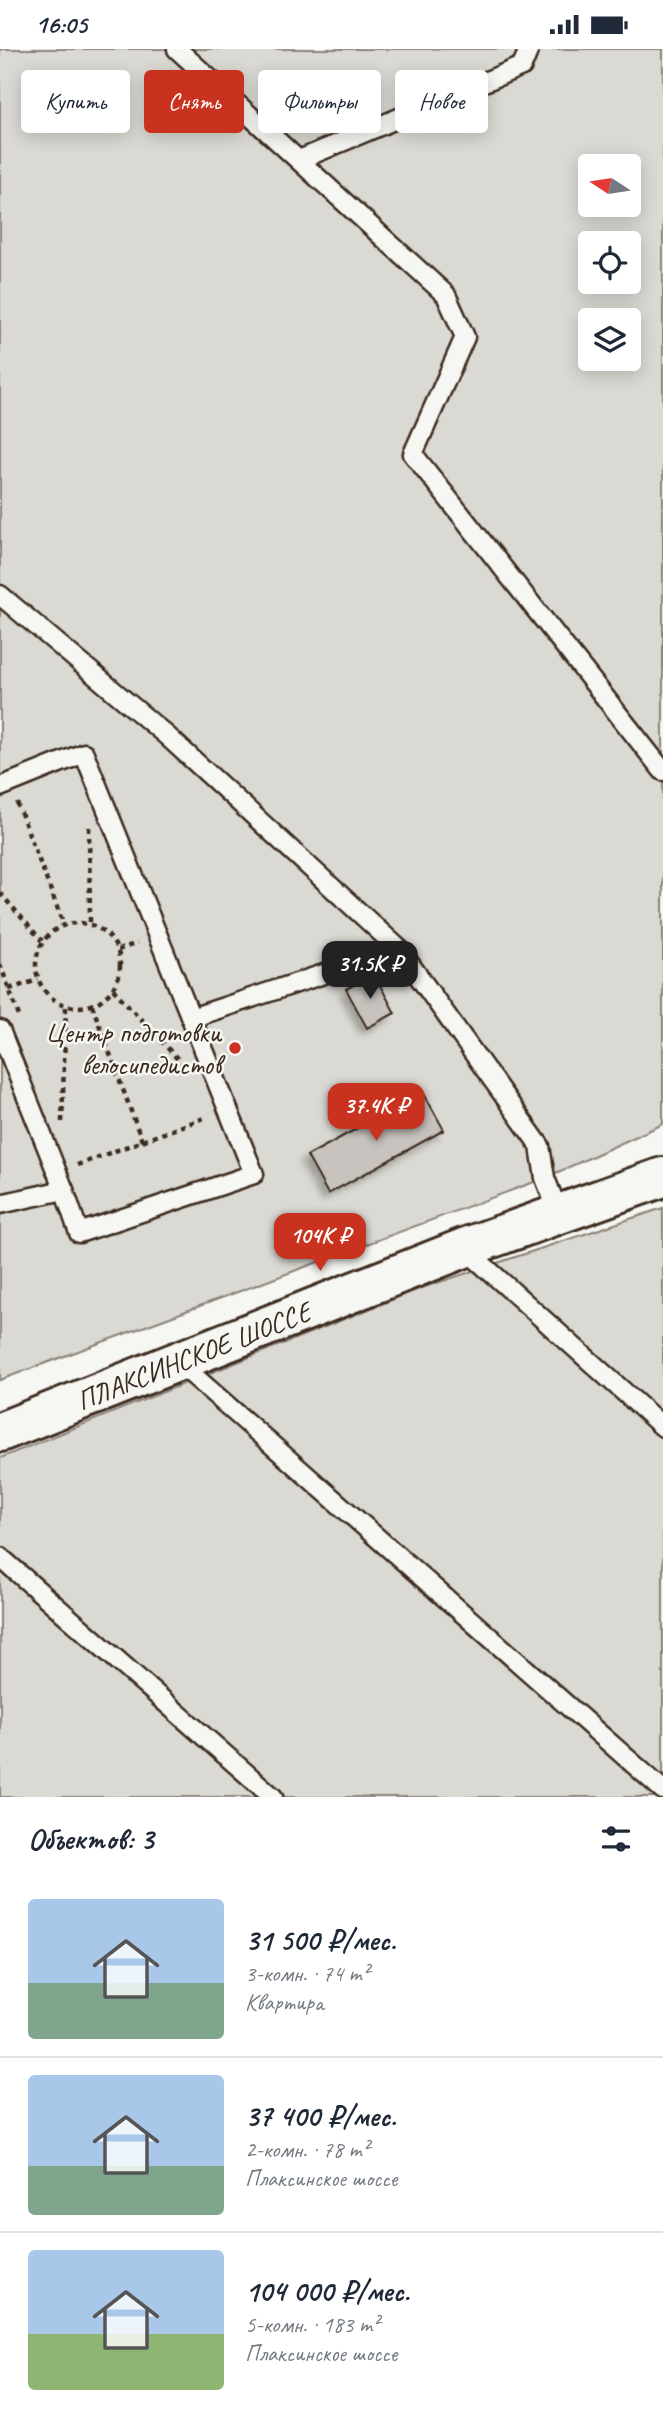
<!DOCTYPE html>
<html lang="ru">
<head>
<meta charset="utf-8">
<style>
  :root { --surface:#fff; --page:#f2f2f3; --text:#1f2937; --muted:#747a83; --line:#e0e1e3; --accent:#c8321e }
  body { margin:0; font-family:Caveat,sans-serif; background:var(--page); color:var(--text); height:100vh; display:flex; flex-direction:column; font-size:26px; white-space:nowrap }
  * { box-sizing:border-box; margin:0 }
  p { font-size:23px; color:var(--muted) }
  .icon { flex:none; width:38px; height:38px; fill:none; stroke:currentColor; stroke-width:2; stroke-linecap:round; stroke-linejoin:round }
  .map { position:relative; height:1748px; overflow:hidden }
  .panel { display:flex; flex-direction:column; background:var(--surface); flex:1 }
  .panel>* { flex:none }
  .hud { position:absolute; left:21px; top:21px; width:621px; height:63px; display:flex; gap:14px }
  .needle { width:46px; rotate:282deg }
  .fabs { position:absolute; left:578px; top:105px; display:grid; gap:14px }
  .fabs a { display:grid; place-items:center; width:63px; height:63px; border-radius:7px; background:var(--surface); box-shadow:0 4px 18px #0003; font-size:35px }
  .price { position:absolute; translate:-50% -60px; padding:0 16px; border-radius:14px; background:var(--accent); color:#fff; font-size:23px; line-height:46px; filter:drop-shadow(0 2px 4px #0008) }
  .price::after { content:''; position:absolute; left:50%; top:42px; width:21px; height:16px; margin-left:-10px; background:inherit; clip-path:polygon(0 0,100% 0,50% 100%) }
  .price.selected { background:#222; color:#fff }
  ul { padding:0; list-style:none }
  li { display:flex; align-items:center; gap:21px; height:175px; padding:0 28px }
  li+li { border-top:2px solid var(--line) }
  li span { display:grid; place-items:center; flex:none; width:196px; height:140px; border-radius:7px; color:#555 }
  li>.icon { margin-inline-start:auto }
  span .icon { width:84px; height:84px; fill:#fffc; stroke-width:1 }
  li b { font-size:30px }
  h2 { display:flex; justify-content:space-between; align-items:center; height:84px; padding:0 28px; font-size:30px }
  .tag { padding:0 24px; border-radius:7px; background:var(--surface); box-shadow:0 4px 18px #0003; font-size:24px; line-height:63px }
  .tag.selected { background:var(--accent); color:#fff }
  .status { display:flex; justify-content:space-between; align-items:center; height:49px; padding:0 35px; background:var(--surface); direction:ltr }
  .status svg { height:19px; fill:currentColor }
  .map>svg:first-child { display:block }
</style>
</head>
<body>
<div class="status"><b>16:05</b><svg viewBox="0 0 49 12"><path d="M0 12V9h3v3zM5 12V6h3v6zM10 12V3h3v9zM15 12V0h3v12zM26 1h20v11H26zM47 4h2v5h-2z"/></svg></div>
<div class="map">
<svg width="663" height="1748" viewBox="0 0 663 1748">
  <defs>
    <filter id="shadow"><feDropShadow dx="-6" dy="6" stdDeviation="3.5" flood-color="#0004"/></filter>
  </defs>
  <rect width="100%" height="100%" fill="#f6f6f2"/>
  <filter id="ink" filterUnits="userSpaceOnUse"><feTurbulence type="fractalNoise" baseFrequency=".0143" numOctaves="2"/><feDisplacementMap in="SourceGraphic" scale="14" xChannelSelector="R" yChannelSelector="G"/><feConvolveMatrix kernelMatrix="1 2 1 2 8 2 1 2 1" color-interpolation-filters="sRGB"/></filter>
  <g filter="url(#ink)">
    <g fill="#dad9d3" stroke="#8a8278" stroke-width="2" fill-rule="evenodd">
      <path d="M0,0H663V1075L545,1129L0,1331ZM590,117H628V156H590ZM590,194H628V233H590ZM590,271H628V310H590Z"/>
      <path d="M663,1159V1748H0V1409L419,1240Z"/>
    </g>
    <g fill="#c8c3be" stroke="#3b2a1e" stroke-width="2" filter="url(#shadow)">
      <path d="M374,925L395,964L367,979L346,940Z"/>
      <path d="M423,1043L444,1081L328,1145L307,1107Z"/>
    </g>
    <g fill="none" stroke-linecap="round" stroke-linejoin="round">
      <defs>
        <g id="lane">
          <path d="M177,0L446,246L465,288L413,405L663,722"/>
          <path d="M299,111L522,17L529,0"/>
          <path d="M0,546L167,687L399,900L540,1097L545,1129L559,1165"/>
          <path d="M0,738L84,704L254,1125L79,1184L64,1141L0,981"/>
          <path d="M191,969L399,900"/>
          <path d="M0,1155L64,1141"/>
          <path d="M464,1199L663,1378"/>
          <path d="M178,1313L663,1741"/>
          <path d="M0,1508L273,1748"/>
        </g>
        <g id="secondary">
          <path id="s1" d="M0,1383L464,1199L663,1128"/>
        </g>
      </defs>
      <use href="#lane" stroke="#3b2a1e" stroke-width="23"/>
      <use href="#secondary" stroke="#3b2a1e" stroke-width="44"/>
      <g stroke="#3b2a1e" stroke-width="4.5" stroke-dasharray="5 5" stroke-linecap="butt">
        <path d="M17,754L64,876"/>
        <path d="M89,778L90,875"/>
        <path d="M0,844L42,892"/>
        <circle cx="78" cy="916" r="42"/>
        <path d="M118,901L137,894"/>
        <path d="M0,915L19,967"/>
        <path d="M9,940L38,931"/>
        <path d="M113,940L186,1019"/>
        <path d="M92,956L142,1092"/>
        <path d="M62,1073L66,957"/>
        <path d="M77,1116L207,1068"/>
      </g>
      <use href="#lane" stroke="#f6f6f2" stroke-width="18"/>
      <use href="#secondary" stroke="#f6f6f2" stroke-width="38"/>
    </g>
  </g>
  <circle fill="#c8321e" stroke="#f6f6f2" stroke-width="2.5" cx="235" cy="999" r="7"/>
  <g text-anchor="middle" stroke-width="5" stroke-linejoin="round" paint-order="stroke">
    <g font-size="28" fill="#3b2a1e" stroke="#f6f6f2" text-anchor="end">
      <text x="221" y="993">Центр подготовки<tspan x="221" dy="32">велосипедистов</tspan></text>
    </g>
    <g font-size="28" fill="#3b2a1e" stroke="#f6f6f2">
      <text dy="10" stroke="none"><textPath href="#s1" startOffset="208">ПЛАКСИНСКОЕ ШОССЕ</textPath></text>
    </g>
  </g>
</svg>
<div class="fabs">
<a><svg class="needle" viewBox="-14 -14 28 28"><path d="M0-13l5 13h-10z" fill="#e53935"/><path d="M0 13l5-13h-10z" fill="#747a83"/></svg></a>
<a><svg class="icon" aria-label="locate" viewBox="0 0 24 24"><circle cx="12" cy="12" r="6"/><path d="M12 2v4M12 18v4M2 12h4M18 12h4"/></svg></a>
<a><svg class="icon" aria-label="layers" viewBox="0 0 24 24"><path d="M12 4l9 5-9 5-9-5zM3 14l9 5 9-5"/></svg></a>
</div>
<b class="price selected" style="left:370px;top:952px">31.5K ₽</b>
<b class="price" style="left:376px;top:1094px">37.4K ₽</b>
<b class="price" style="left:320px;top:1224px">104K ₽</b>
<div class="hud">
<a class="tag">Купить</a>
<a class="tag selected">Снять</a>
<a class="tag">Фильтры</a>
<a class="tag">Новое</a>
</div>
</div>
<section class="panel">
<h2>Объектов: 3<svg class="icon" aria-label="filters" viewBox="0 0 24 24"><path d="M4 7h16M4 17h16"/><circle cx="9" cy="7" r="2"/><circle cx="15" cy="17" r="2"/></svg></h2>
<ul>
<li><span style="background:linear-gradient(#a9c7e8 60%,#7fa58c 0)"><svg class="icon" aria-label="home" viewBox="0 0 24 24"><path d="M3 11l9-7 9 7M6 9v11h12V9"/></svg></span><div><b>31 500 ₽/мес.</b><p>3-комн. · 74 m²</p><p>Квартира</p></div></li>
<li><span style="background:linear-gradient(#a9c7e8 65%,#7fa58c 0)"><svg class="icon" aria-label="home" viewBox="0 0 24 24"><path d="M3 11l9-7 9 7M6 9v11h12V9"/></svg></span><div><b>37 400 ₽/мес.</b><p>2-комн. · 78 m²</p><p>Плаксинское шоссе</p></div></li>
<li><span style="background:linear-gradient(#a9c7e8 60%,#8fb573 0)"><svg class="icon" aria-label="home" viewBox="0 0 24 24"><path d="M3 11l9-7 9 7M6 9v11h12V9"/></svg></span><div><b>104 000 ₽/мес.</b><p>5-комн. · 183 m²</p><p>Плаксинское шоссе</p></div></li>
</ul>
</section>
</body>
</html>
